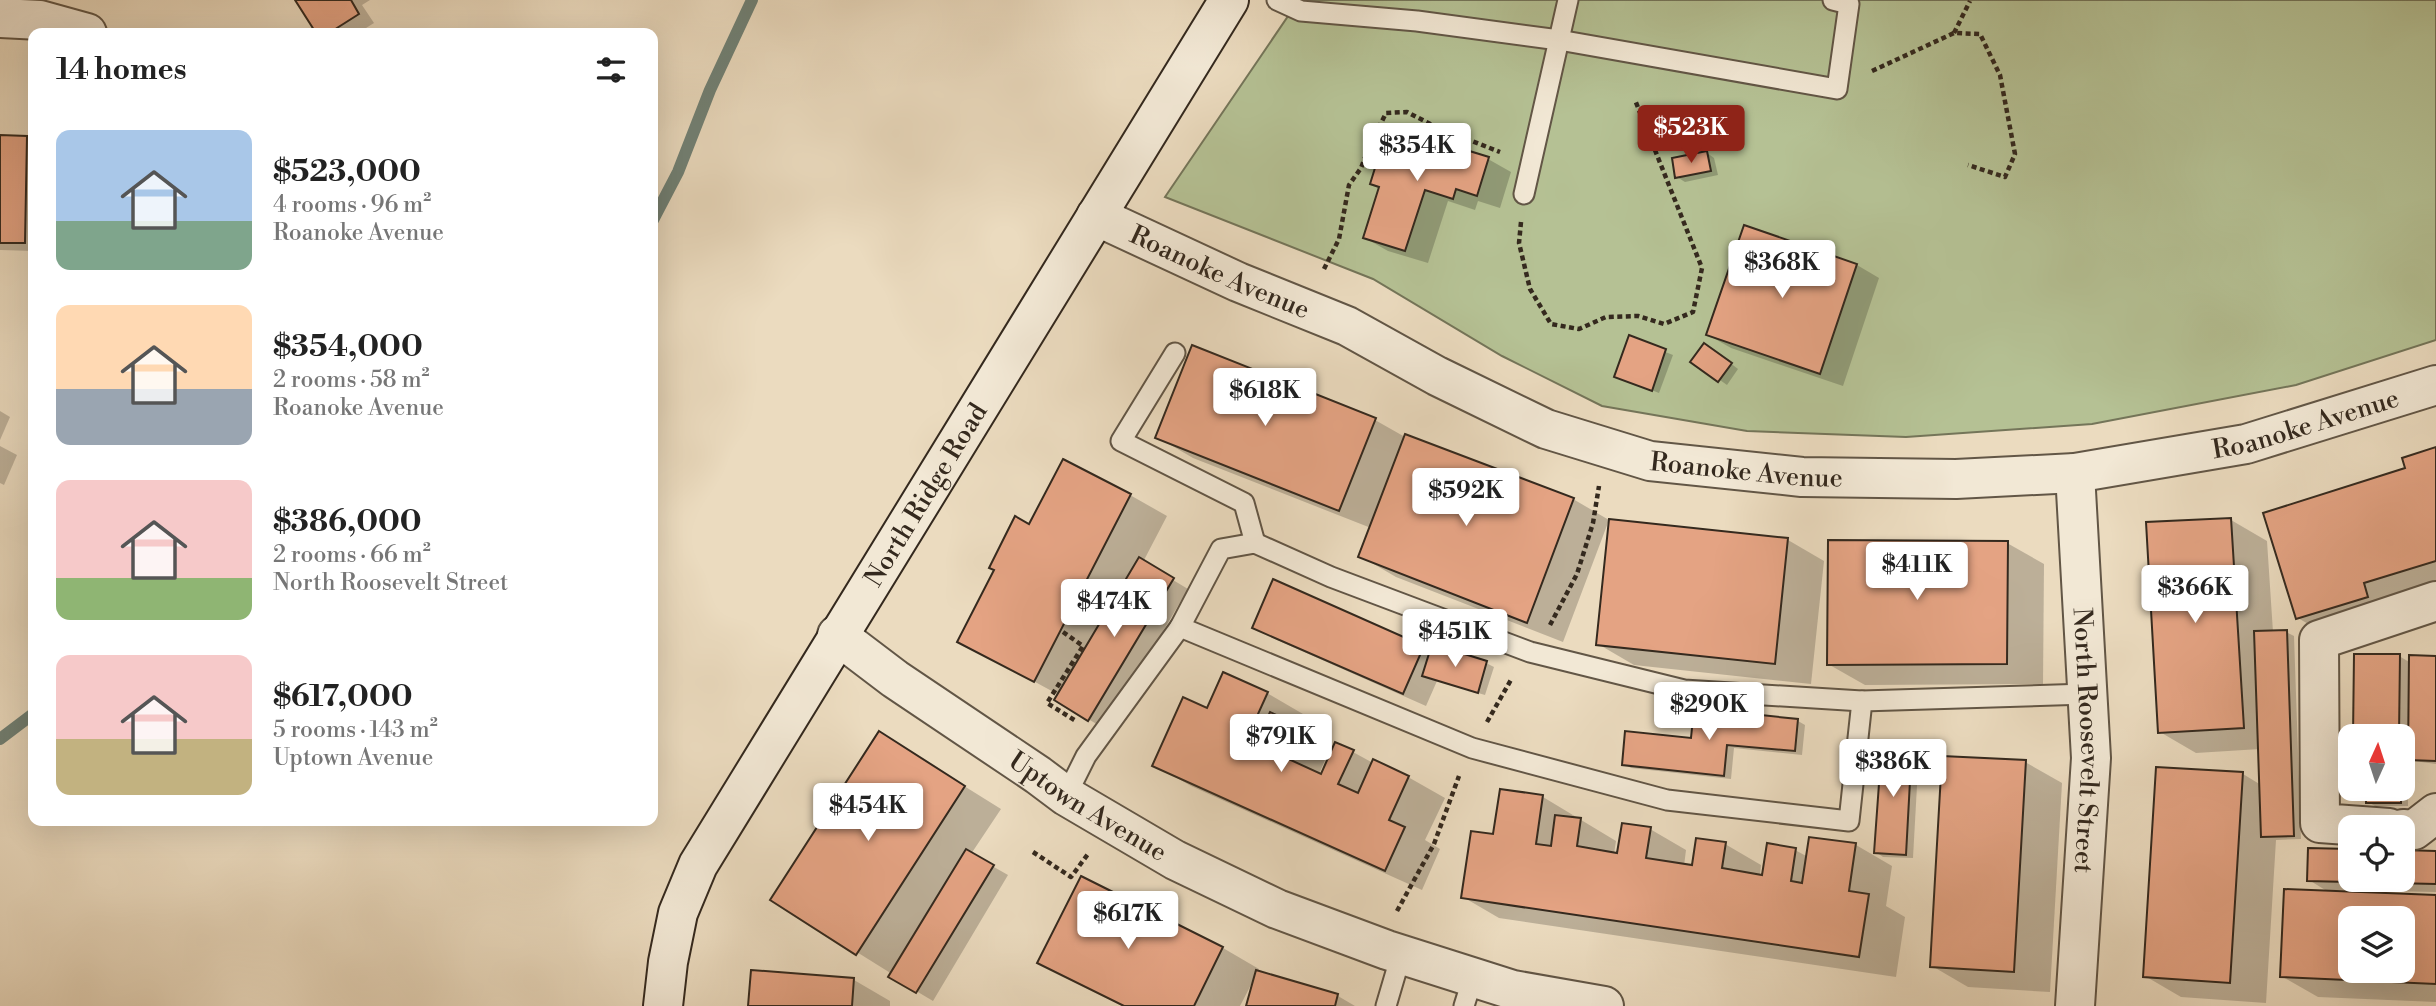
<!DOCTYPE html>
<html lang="en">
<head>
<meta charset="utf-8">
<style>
  :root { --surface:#fff; --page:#f6f6f6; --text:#222; --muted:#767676; --accent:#8f2418 }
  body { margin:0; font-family:"Libre Bodoni",serif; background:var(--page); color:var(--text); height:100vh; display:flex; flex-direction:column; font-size:26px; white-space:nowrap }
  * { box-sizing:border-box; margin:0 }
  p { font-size:23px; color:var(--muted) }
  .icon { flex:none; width:38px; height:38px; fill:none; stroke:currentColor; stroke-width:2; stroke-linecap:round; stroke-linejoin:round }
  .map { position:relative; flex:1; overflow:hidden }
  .details { position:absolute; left:28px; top:28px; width:630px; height:798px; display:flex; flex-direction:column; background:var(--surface); border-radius:14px; box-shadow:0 7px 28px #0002 }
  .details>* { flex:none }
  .needle { width:46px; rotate:3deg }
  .tools { position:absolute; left:2338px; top:724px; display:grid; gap:14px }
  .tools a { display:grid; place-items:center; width:77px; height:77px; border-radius:14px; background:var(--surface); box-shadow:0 7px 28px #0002; font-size:35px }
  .price { position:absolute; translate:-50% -60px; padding:0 16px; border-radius:7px; background:#fff; color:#222; font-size:23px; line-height:46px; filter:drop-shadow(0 2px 4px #0008) }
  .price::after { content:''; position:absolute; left:50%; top:42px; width:21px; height:16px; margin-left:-10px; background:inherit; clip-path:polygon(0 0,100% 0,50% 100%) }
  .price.selected { background:var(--accent); color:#fff }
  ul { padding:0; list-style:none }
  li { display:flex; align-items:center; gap:21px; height:175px; padding:0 28px }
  li span { display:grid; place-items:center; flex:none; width:196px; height:140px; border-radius:14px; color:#555 }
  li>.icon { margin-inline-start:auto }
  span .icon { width:84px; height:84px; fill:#fffc; stroke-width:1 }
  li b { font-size:30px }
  h2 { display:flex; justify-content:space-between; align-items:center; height:84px; padding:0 28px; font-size:30px }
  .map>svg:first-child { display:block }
</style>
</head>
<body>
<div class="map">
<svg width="2436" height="1006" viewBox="0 0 2436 1006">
  <rect width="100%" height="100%" fill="#ebdbbf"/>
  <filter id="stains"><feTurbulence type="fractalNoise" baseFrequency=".00286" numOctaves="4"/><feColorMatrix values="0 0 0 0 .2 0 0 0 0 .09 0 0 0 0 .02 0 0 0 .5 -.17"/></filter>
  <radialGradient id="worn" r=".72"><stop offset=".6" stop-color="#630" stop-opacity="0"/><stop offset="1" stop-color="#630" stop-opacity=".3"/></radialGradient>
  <path fill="#b5c194" stroke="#747559" stroke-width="2" d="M1299,0H2436V340L2296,385L2092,424L1906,437L1747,431L1602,406L1502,356L1373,279L1165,197Z"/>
  <g fill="#0003" fill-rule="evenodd">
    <path d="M297,0H370L362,5L374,23L358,33H318Z"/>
    <path d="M0,137H27L33,141V251L0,250Z"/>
    <path d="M1707,153L1714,158L1718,175L1685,182L1677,177Z"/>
    <path d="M1488,159L1511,172L1500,208L1478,201L1475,210L1448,201L1428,263L1388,251L1365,238L1381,188L1372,183Z"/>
    <path d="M1857,265L1879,278L1843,386L1731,348L1708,335Z"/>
    <path d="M1630,338L1673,355L1659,393L1616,376Z"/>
    <path d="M1193,348L1375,420L1405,437L1573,499L1609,520L1563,642L1396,577L1360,556L1371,528L1193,458L1157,437Z"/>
    <path d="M1712,349L1738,369L1727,385L1693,361Z"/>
    <path d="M0,411L10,417L0,440Z"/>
    <path d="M0,446L17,455L4,485L0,483Z"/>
    <path d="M2436,449V593L2334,639L2298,618L2407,469Z"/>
    <path d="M1130,495L1167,516L1143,562L1188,589L1105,729L1056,700L1059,695L960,641L1030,526Z"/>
    <path d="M2231,520L2267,541L2273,632H2286L2294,636L2301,839L2276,840L2266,1003L2181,997L2145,976L2243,774L2261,785L2260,749L2196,753L2160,732Z"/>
    <path d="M1788,540L1824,561L1811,684L1634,665L1598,644Z"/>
    <path d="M2007,543L2044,564L2043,684L1865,685L1828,664Z"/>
    <path d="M1254,627L1423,648L1432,652L1486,663L1494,667L1485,695L1437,681L1426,706L1277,640Z"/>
    <path d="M2399,656L2411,663L2436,657V764L2414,761V770H2403V737H2355Z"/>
    <path d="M1267,693L1303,714L1297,727L1331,746L1319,774L1322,776L1353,752L1373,763L1408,777L1445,798L1425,840L1440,849L1422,890L1191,786L1155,765L1207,710Z"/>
    <path d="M1695,710L1798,721L1805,725L1802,755L1734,748L1731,779L1631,768L1624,764L1692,740Z"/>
    <path d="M879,733L1001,809L971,854L1008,875L933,1001L891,976L892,974L772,899Z"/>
    <path d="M1911,746L1919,750L1913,858L1883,857L1876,852Z"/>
    <path d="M2025,762L2062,783L2050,992L1968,987L1932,966Z"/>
    <path d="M2403,775L2408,778V806H2375L2368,802V789H2403Z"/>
    <path d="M1543,797L1616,841L1614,854L1619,855L1650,829L1686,850L1684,866L1694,867L1725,844L1761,865L1760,876L1764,877L1795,850L1808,857L1810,839L1856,845L1892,866L1886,906L1905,917L1896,977L1499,918L1463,897L1494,836Z"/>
    <path d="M2309,850L2350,851V880H2403V852H2436V892L2335,890V893L2436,897V1002L2318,997L2281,976L2330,893L2309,880ZM2350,919H2403V971H2350Z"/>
    <path d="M1082,878L1223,948L1259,969L1257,972L1338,996L1355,1006H1248L1255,981H1253L1240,1006H1122L1040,962Z"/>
    <path d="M854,980L890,1001V1006H750Z"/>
  </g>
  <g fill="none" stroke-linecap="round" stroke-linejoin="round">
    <g stroke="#708176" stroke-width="12">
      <path d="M653,220L678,172L710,90L752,0"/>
      <path d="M0,739L33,714"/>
    </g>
  </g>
  <g fill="#e4a383" stroke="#34291e" stroke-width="2" fill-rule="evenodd">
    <path d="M295,0H351L359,14L329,33H316Z"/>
    <path d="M1404,131L1489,157L1477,196L1456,189L1453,199L1425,190L1405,251L1363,238L1379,187L1370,184L1384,139L1394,133Z"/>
    <path d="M0,135L27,136L25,243H0Z"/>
    <path d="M1707,151L1711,171L1675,178L1672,158Z"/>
    <path d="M1744,225L1857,264L1820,374L1706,335Z"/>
    <path d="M1629,335L1666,349L1652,391L1614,377Z"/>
    <path d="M1704,343L1732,363L1718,382L1690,362Z"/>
    <path d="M1192,345L1376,418L1339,511L1155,438Z"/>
    <path d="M1405,434L1574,498L1527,623L1358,557Z"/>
    <path d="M2436,447V561L2364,583L2368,597L2296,619L2263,513L2405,468L2402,458Z"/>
    <path d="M1063,459L1131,494L1034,682L957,642L994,570L989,568L1015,516L1029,524Z"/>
    <path d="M2231,518L2244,728L2158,733L2146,522Z"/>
    <path d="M1609,519L1788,538L1775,664L1596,645Z"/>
    <path d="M1828,540L2008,541L2007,664L1827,665Z"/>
    <path d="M1139,557L1174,578L1088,721L1054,700Z"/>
    <path d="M1273,579L1424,646L1403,694L1252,628Z"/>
    <path d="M2287,630L2294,836L2261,837L2254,631Z"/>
    <path d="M1432,644L1487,661L1478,693L1422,676Z"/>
    <path d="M2354,654H2400L2399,737H2353Z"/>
    <path d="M2409,655L2436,656V761L2408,760Z"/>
    <path d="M1223,672L1268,692L1248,736L1257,741L1270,712L1296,724L1282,756L1321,774L1335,742L1354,750L1338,784L1358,793L1373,759L1409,776L1389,820L1405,827L1385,871L1152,766L1183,697L1207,708Z"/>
    <path d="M1694,708L1798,719L1795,751L1727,745L1724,776L1622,765L1625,731L1691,738Z"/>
    <path d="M879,731L965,786L856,955L770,900Z"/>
    <path d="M1882,742L1912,744L1906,855L1874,853Z"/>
    <path d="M1942,756L2026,760L2014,972L1930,967Z"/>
    <path d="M2156,767L2243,772L2230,983L2143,977Z"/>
    <path d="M1500,789L1543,795L1536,844L1551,846L1555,815L1581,818L1577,846L1617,853L1622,823L1651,827L1646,858L1692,865L1696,838L1726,842L1722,868L1762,875L1767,843L1796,848L1791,881L1802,883L1809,837L1856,843L1849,891L1869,894L1859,957L1461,898L1471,831L1493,834Z"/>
    <rect x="2366" y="789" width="35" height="14"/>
    <path d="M2308,848L2350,849V880H2403V850L2436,851V884L2307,881Z"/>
    <path d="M966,849L994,865L916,993L888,977Z"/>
    <path d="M1081,876L1223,947L1194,1006H1124L1037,963Z"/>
    <path d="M2284,889L2436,895V984L2280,977ZM2350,919H2403V971H2350Z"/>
    <path d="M751,970L854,978L852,1006H748Z"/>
    <path d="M1256,970L1338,994L1335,1006H1246Z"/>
  </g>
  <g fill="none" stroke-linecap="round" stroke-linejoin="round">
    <defs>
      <g id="lane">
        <path d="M1277,0L1301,11L1417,21L1559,40L1837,89L1849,4L1833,0"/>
        <path d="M1524,194L1568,0"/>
        <path d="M1175,353L1121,441L1244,503L1255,543"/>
        <path d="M1180,627L1221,549L1255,543L1331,577L1530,652L1684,690L1862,701"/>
        <path d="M1066,796L1086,756L1180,627L1472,748L1667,800L1849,821L1862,701L2087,694"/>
        <path d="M1386,1006L1401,955"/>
        <path d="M1464,1006L1473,977"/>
      </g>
      <g id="street">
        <path d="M0,18L40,20L87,33"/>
        <path id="s1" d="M1096,216L1238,282L1347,326L1437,376L1546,429L1650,461L1802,477L1956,479L2075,473L2246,444L2436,385"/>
        <path id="s2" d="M2075,473L2091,758L2075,1006"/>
        <path id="s3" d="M837,635L895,679L1038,775L1066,796L1175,860L1277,909L1387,950L1513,990L1604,1006"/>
        <path d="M2389,828L2320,823L2319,640L2436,601"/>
        <path d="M2403,829L2414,830L2436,813"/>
      </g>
      <g id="secondary">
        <path id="s4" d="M663,1006L668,962L678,913L698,865L1229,0"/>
      </g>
    </defs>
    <use href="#lane" stroke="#625646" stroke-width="23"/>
    <use href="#street" stroke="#625646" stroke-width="42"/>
    <use href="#secondary" stroke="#34291e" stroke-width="42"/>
    <g stroke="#34291e" stroke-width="4.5" stroke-dasharray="5 3.5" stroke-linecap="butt">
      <path d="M1954,33L1970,1"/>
      <path d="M1872,71L1954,33L1980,34L2000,75L2015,154L2005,177L1968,165"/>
      <path d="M1521,222L1519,243L1530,289L1551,324L1579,329L1606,317L1638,316L1664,324L1693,312L1702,268L1635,100"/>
      <path d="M1324,269L1339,239L1349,185L1361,168L1369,147L1386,113L1407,112L1436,127L1500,152"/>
      <path d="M1550,625L1577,574L1593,523L1599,486"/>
      <path d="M1063,632L1083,646L1047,703L1076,721"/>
      <path d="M1487,722L1512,678"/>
      <path d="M1033,852L1071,877L1088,854"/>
      <path d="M1397,911L1434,844L1459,776"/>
    </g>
    <use href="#lane" stroke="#f2e8d5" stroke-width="19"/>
    <use href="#street" stroke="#f2e8d5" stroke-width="38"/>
    <use href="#secondary" stroke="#f2e8d5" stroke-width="38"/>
  </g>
  <g text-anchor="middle" stroke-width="6" stroke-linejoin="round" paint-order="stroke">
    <g font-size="26" fill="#34291e" stroke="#f2e8d5">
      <text dy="9" stroke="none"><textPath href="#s1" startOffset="136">Roanoke Avenue</textPath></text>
      <text dy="9" stroke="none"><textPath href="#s1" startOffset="1269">Roanoke Avenue</textPath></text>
      <text dy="9" stroke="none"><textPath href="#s1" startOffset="704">Roanoke Avenue</textPath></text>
      <text dy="9" stroke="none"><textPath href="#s4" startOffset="581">North Ridge Road</textPath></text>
      <text dy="9" stroke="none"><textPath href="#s2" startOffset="268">North Roosevelt Street</textPath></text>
      <text dy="9" stroke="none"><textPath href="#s3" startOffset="304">Uptown Avenue</textPath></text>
    </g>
  </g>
  <rect width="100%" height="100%" filter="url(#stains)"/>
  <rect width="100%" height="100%" fill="url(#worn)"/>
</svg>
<div class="tools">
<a><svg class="needle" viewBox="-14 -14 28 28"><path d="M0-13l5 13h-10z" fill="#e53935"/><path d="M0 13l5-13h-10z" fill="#767676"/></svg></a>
<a><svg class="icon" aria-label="locate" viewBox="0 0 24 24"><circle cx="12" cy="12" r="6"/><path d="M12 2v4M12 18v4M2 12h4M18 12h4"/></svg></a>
<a><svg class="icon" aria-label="layers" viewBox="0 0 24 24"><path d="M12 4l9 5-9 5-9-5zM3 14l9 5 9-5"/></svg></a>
</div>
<b class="price selected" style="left:1691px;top:165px">$523K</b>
<b class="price" style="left:1417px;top:183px">$354K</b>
<b class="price" style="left:1782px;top:300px">$368K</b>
<b class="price" style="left:1265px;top:428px">$618K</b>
<b class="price" style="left:1466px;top:528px">$592K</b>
<b class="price" style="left:1917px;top:602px">$411K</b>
<b class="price" style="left:2195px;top:625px">$366K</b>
<b class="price" style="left:1114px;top:639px">$474K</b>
<b class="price" style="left:1455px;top:669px">$451K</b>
<b class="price" style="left:1709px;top:742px">$290K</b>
<b class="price" style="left:1281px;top:774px">$791K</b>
<b class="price" style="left:1893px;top:799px">$386K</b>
<b class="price" style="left:868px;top:843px">$454K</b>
<b class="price" style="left:1128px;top:951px">$617K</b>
<section class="details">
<h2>14 homes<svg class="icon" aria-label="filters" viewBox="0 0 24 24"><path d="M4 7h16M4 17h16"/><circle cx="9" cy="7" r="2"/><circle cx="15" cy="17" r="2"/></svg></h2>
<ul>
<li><span style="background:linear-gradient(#a9c7e8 65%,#7fa58c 0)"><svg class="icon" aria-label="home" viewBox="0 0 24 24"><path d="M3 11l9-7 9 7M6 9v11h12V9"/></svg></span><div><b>$523,000</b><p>4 rooms · 96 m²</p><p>Roanoke Avenue</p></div></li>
<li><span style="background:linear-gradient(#ffd9b3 60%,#9aa5b1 0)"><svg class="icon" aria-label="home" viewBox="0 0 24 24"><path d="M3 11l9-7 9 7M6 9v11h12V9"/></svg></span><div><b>$354,000</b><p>2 rooms · 58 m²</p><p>Roanoke Avenue</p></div></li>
<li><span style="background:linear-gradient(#f6c9c9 70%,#8fb573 0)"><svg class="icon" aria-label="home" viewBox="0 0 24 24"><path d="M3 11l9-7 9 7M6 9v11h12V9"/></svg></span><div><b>$386,000</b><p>2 rooms · 66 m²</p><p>North Roosevelt Street</p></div></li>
<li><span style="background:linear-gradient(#f6c9c9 60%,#c2b280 0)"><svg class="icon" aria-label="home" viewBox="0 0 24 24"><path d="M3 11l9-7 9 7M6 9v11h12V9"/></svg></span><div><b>$617,000</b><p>5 rooms · 143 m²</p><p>Uptown Avenue</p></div></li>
</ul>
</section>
</div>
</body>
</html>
